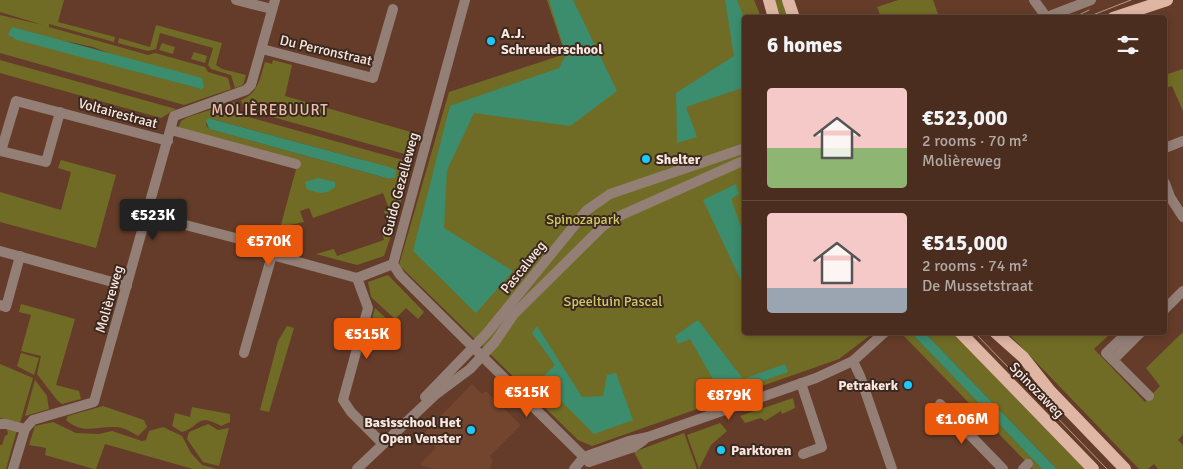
<!DOCTYPE html>
<html lang="en">
<head>
<meta charset="utf-8">
<style>
  :root { --surface:#4b2d1f; --page:#55392c; --text:#f1f3f6; --muted:#b2a8a4; --line:#62493d; --accent:#ea580c }
  body { margin:0; font-family:Signika,sans-serif; background:var(--page); color:var(--text); height:100vh; display:flex; flex-direction:column; font-size:19px; white-space:nowrap }
  * { box-sizing:border-box; margin:0 }
  p { font-size:16px; color:var(--muted) }
  .icon { flex:none; width:28px; height:28px; fill:none; stroke:currentColor; stroke-width:2; stroke-linecap:round; stroke-linejoin:round }
  .map { position:relative; flex:1; overflow:hidden }
  .side { position:absolute; left:742px; top:15px; width:425px; height:320px; display:flex; flex-direction:column; background:var(--surface); border-radius:5px; box-shadow:0 2px 8px #0003,0 0 0 1px var(--line) }
  .side>* { flex:none }
  .price { position:absolute; translate:-50% -42px; padding:0 11px; border-radius:5px; background:var(--accent); color:#fff; font-size:16px; line-height:32px; filter:drop-shadow(0 1px 2px #0008) }
  .price::after { content:''; position:absolute; left:50%; top:30px; width:15px; height:11px; margin-left:-8px; background:inherit; clip-path:polygon(0 0,100% 0,50% 100%) }
  .price.on { background:#222; color:#fff }
  ul { padding:0; list-style:none }
  li { display:flex; align-items:center; gap:15px; height:125px; padding:0 25px }
  li+li { border-top:1px solid var(--line) }
  li span { display:grid; place-items:center; flex:none; width:140px; height:100px; border-radius:5px; color:#555 }
  li>.icon { margin-inline-start:auto }
  span .icon { width:60px; height:60px; fill:#fffc; stroke-width:1 }
  li b { font-size:21px }
  h2 { display:flex; justify-content:space-between; align-items:center; height:60px; padding:0 25px; font-size:21px }
  .map>svg:first-child { display:block }
</style>
</head>
<body>
<div class="map">
<svg width="1183" height="469" viewBox="0 0 1183 469">
  <rect width="100%" height="100%" fill="#643c29"/>
  <path fill="#73442e" d="M472,384L482,394L486,391L521,425L490,456L493,460L490,469H435L422,466L420,464L436,448L423,434Z"/>
  <g fill="#716c25" fill-rule="evenodd">
    <path d="M0,0H64L58,22L115,37L114,42L49,24V27L148,55L155,53L205,67L208,72L228,78L231,89L184,105L0,53V15L43,25L0,12ZM10,37L70,42L93,47L201,89Z"/>
    <path d="M547,0H754L761,17L745,18V332L873,333L839,359L592,446L578,440L399,265L449,92L565,54Z"/>
    <path d="M774,0H783L790,17H780Z"/>
    <path d="M898,0H933L939,17H881L877,7Z"/>
    <path d="M156,25L222,43L216,65L222,69L246,75L243,85L235,88L231,75L211,69L208,65L213,48L160,33L156,49L148,51L118,43L119,38L150,47Z"/>
    <path d="M162,43L175,47L173,54L159,50Z"/>
    <path d="M194,52L207,56L205,63L191,59Z"/>
    <path d="M0,60L176,109L161,118L0,73Z"/>
    <path d="M273,60L292,65L285,96L418,134L412,156L244,109L241,100C258,94 260,78 265,62L272,64Z"/>
    <path d="M1183,69V111L1172,86L1165,88V75Z"/>
    <path d="M235,102L241,115L410,162L398,214L386,218L384,211L389,209L383,193L313,218L309,208L300,211L304,222L290,225L295,242L284,243L283,245L276,243L298,162L178,129L181,121L188,117ZM208,118L363,160L386,178L209,129L206,125Z"/>
    <path d="M61,160L116,175L96,248L0,222V192L61,210L71,172L58,168Z"/>
    <path d="M393,230L384,256L357,265L316,254L334,249L337,256L384,240L382,233Z"/>
    <path d="M388,275L424,312L418,319L406,308L395,319L371,297L368,282Z"/>
    <path d="M21,304L75,319L56,385L79,391L81,399L62,404L57,400L37,374L41,356L21,351L31,315L19,312Z"/>
    <path d="M375,308L393,325L375,342L367,339Z"/>
    <path d="M287,326L294,328L269,412L260,410L278,341Z"/>
    <path d="M1039,332L1111,333L1094,349L1145,402L1160,386L1146,368L1183,332V435L1178,440L1183,445V469H1158L1154,464L1148,469H1139L1008,333Z"/>
    <path d="M901,333H911L1042,469H1033Z"/>
    <path d="M925,333H955L1087,469H1057Z"/>
    <path d="M21,353L39,358L34,375L17,366Z"/>
    <path d="M0,364L33,378L20,423L0,418Z"/>
    <path d="M35,380L47,396L49,409L25,416Z"/>
    <path d="M793,398L795,408L782,414L781,411L765,421L761,418L745,423L740,416Z"/>
    <path d="M103,406L144,420L147,427L138,436C132,432 123,427 115,427C96,426 83,435 66,420L68,416Z"/>
    <path d="M192,407L230,414V422L221,426C195,412 200,428 182,432L172,426L175,413L190,417Z"/>
    <path d="M53,422L76,433L99,434L112,431L142,441L146,440L149,431L163,427L182,436L191,453L202,465L217,469H193L105,444L96,469H94L45,455L46,448L29,445L35,426Z"/>
    <path d="M720,423L727,431L711,445L699,469L687,435Z"/>
    <path d="M208,424L218,430L229,428L219,466L203,462L187,439L189,432Z"/>
    <path d="M7,429L17,430L6,469H0V445H2L5,436L8,434Z"/>
    <path d="M684,433L697,469H643L634,452Z"/>
  </g>
  <g fill="#3b8d6d">
    <path d="M549,0H573L617,91L570,126L474,113L447,170L444,228L513,271L476,313L413,251L450,106L559,68L566,55Z"/>
    <path d="M725,0H737L745,22V87L686,107L697,137L677,143L676,93L734,56Z"/>
    <path d="M12,27L202,78L204,87L201,89L17,40L8,35Z"/>
    <path d="M208,118L389,167L396,170L395,178H386L209,129L206,121Z"/>
    <path d="M318,178L335,182V187C325,195 319,194 307,189L305,182Z"/>
    <path d="M736,184L739,194L731,199L745,238V289L703,200Z"/>
    <path d="M698,320L743,379L785,364L788,372L722,395L690,339L678,344L675,336Z"/>
    <path d="M537,326L582,397L603,396L607,375L616,373L633,420L594,434L540,380L555,365L532,333Z"/>
    <path d="M911,333H925L1057,469H1042Z"/>
  </g>
  <g fill="none" stroke-linecap="round" stroke-linejoin="round">
    <g stroke="#947f76" stroke-width="10">
      <path d="M236,0L272,9"/>
      <path d="M465,0L393,264L400,275L589,462"/>
      <path d="M1034,0L1047,18"/>
      <path d="M1047,17L1091,0"/>
      <path d="M262,49L373,78L393,9"/>
      <path d="M60,112L46,162L1,151L16,101L168,141"/>
      <path d="M171,130L296,164"/>
      <path d="M1165,148L1183,141"/>
      <path d="M1165,183L1170,197L1183,217"/>
      <path d="M147,215L266,246L272,255L357,278L393,264"/>
      <path d="M0,251L127,286"/>
      <path d="M357,278L368,308L343,400L351,412L383,444"/>
      <path d="M0,305L6,307L20,256"/>
      <path d="M1165,309L1183,291"/>
      <path d="M1128,332L1106,353L1149,396"/>
      <path d="M244,353L272,255"/>
      <path d="M1113,360L1141,332"/>
      <path d="M853,361L860,376L892,469"/>
      <path d="M801,383L822,447L803,454"/>
      <path d="M425,397L487,333L587,210L610,194L745,148"/>
      <path d="M940,404L1003,469"/>
      <path d="M0,424H6L25,429"/>
      <path d="M584,457L629,441L648,437L816,378L853,361L885,332"/>
      <path d="M589,462L634,447L644,440"/>
      <path d="M13,469L25,429L33,420L94,402L174,116L246,90L251,85L275,0"/>
      <path d="M357,469L435,395L470,369L495,342L514,314L602,227L615,218L745,160"/>
      <path d="M574,469L584,457"/>
      <path d="M1023,469L1028,464"/>
    </g>
    <g stroke="#dfb5a3" stroke-width="12">
      <path d="M769,0L774,18"/>
      <path d="M788,0L794,18"/>
      <path d="M1113,18L1167,0"/>
      <path d="M960,332L1093,469"/>
      <path d="M995,332L1023,357L1050,391L1125,469"/>
    </g>
    <g stroke="#b79b8d" stroke-width="1">
      <path d="M1073,18L1089,10"/>
      <path d="M1085,18L1131,0"/>
      <path d="M974,332L1107,469"/>
    </g>
  </g>
  <g fill="#1bcafc" stroke="#3b2920" stroke-width="2">
    <circle cx="491" cy="41" r="5"/>
    <circle cx="646" cy="159" r="5"/>
    <circle cx="908" cy="385" r="5"/>
    <circle cx="471" cy="430" r="5"/>
    <circle cx="721" cy="450" r="5"/>
  </g>
  <g text-anchor="middle" stroke-width="4" stroke-linejoin="round" paint-order="stroke">
    <g font-size="14" font-weight="bold" fill="#fbe7de" stroke="#3b2920" text-anchor="start">
      <text x="501" y="38">A.J.<tspan x="501" dy="16">Schreuderschool</tspan></text>
      <text x="656" y="164">Shelter</text>
      <text x="898" y="390" text-anchor="end">Petrakerk</text>
      <text x="461" y="427" text-anchor="end">Basisschool Het<tspan x="461" dy="16">Open Venster</tspan></text>
      <text x="731" y="455">Parktoren</text>
    </g>
    <g font-size="14" fill="#fbe7de" stroke="#3b2920">
      <text transform="translate(326 50) rotate(13)" y="5">Du Perronstraat</text>
      <text transform="translate(118 113) rotate(15)" y="5">Voltairestraat</text>
      <text transform="translate(400 184) rotate(-75)" y="5">Guido Gezelleweg</text>
      <text transform="translate(523 267) rotate(-51)" y="5">Pascalweg</text>
      <text transform="translate(109 299) rotate(-74)" y="5">Molièreweg</text>
      <text transform="translate(1037 390) rotate(46)" y="5">Spinozaweg</text>
    </g>
    <g font-size="14" fill="#d1ca64" stroke="#3b2920">
      <text x="583" y="224">Spinozapark</text>
      <text x="613" y="306">Speeltuin Pascal</text>
    </g>
    <g font-size="15" letter-spacing="1" fill="#efbea8" stroke="#3b2920">
      <text x="270" y="115">MOLIÈREBUURT</text>
    </g>
  </g>
</svg>
<b class="price on" style="left:153px;top:241px">€523K</b>
<b class="price" style="left:269px;top:267px">€570K</b>
<b class="price" style="left:367px;top:360px">€515K</b>
<b class="price" style="left:527px;top:418px">€515K</b>
<b class="price" style="left:729px;top:421px">€879K</b>
<b class="price" style="left:962px;top:445px">€1.06M</b>
<section class="side">
<h2>6 homes<svg class="icon" aria-label="filters" viewBox="0 0 24 24"><path d="M4 7h16M4 17h16"/><circle cx="9" cy="7" r="2"/><circle cx="15" cy="17" r="2"/></svg></h2>
<ul>
<li><span style="background:linear-gradient(#f6c9c9 60%,#8fb573 0)"><svg class="icon" aria-label="home" viewBox="0 0 24 24"><path d="M3 11l9-7 9 7M6 9v11h12V9"/></svg></span><div><b>€523,000</b><p>2 rooms · 70 m²</p><p>Molièreweg</p></div></li>
<li><span style="background:linear-gradient(#f6c9c9 75%,#9aa5b1 0)"><svg class="icon" aria-label="home" viewBox="0 0 24 24"><path d="M3 11l9-7 9 7M6 9v11h12V9"/></svg></span><div><b>€515,000</b><p>2 rooms · 74 m²</p><p>De Mussetstraat</p></div></li>
</ul>
</section>
</div>
</body>
</html>
